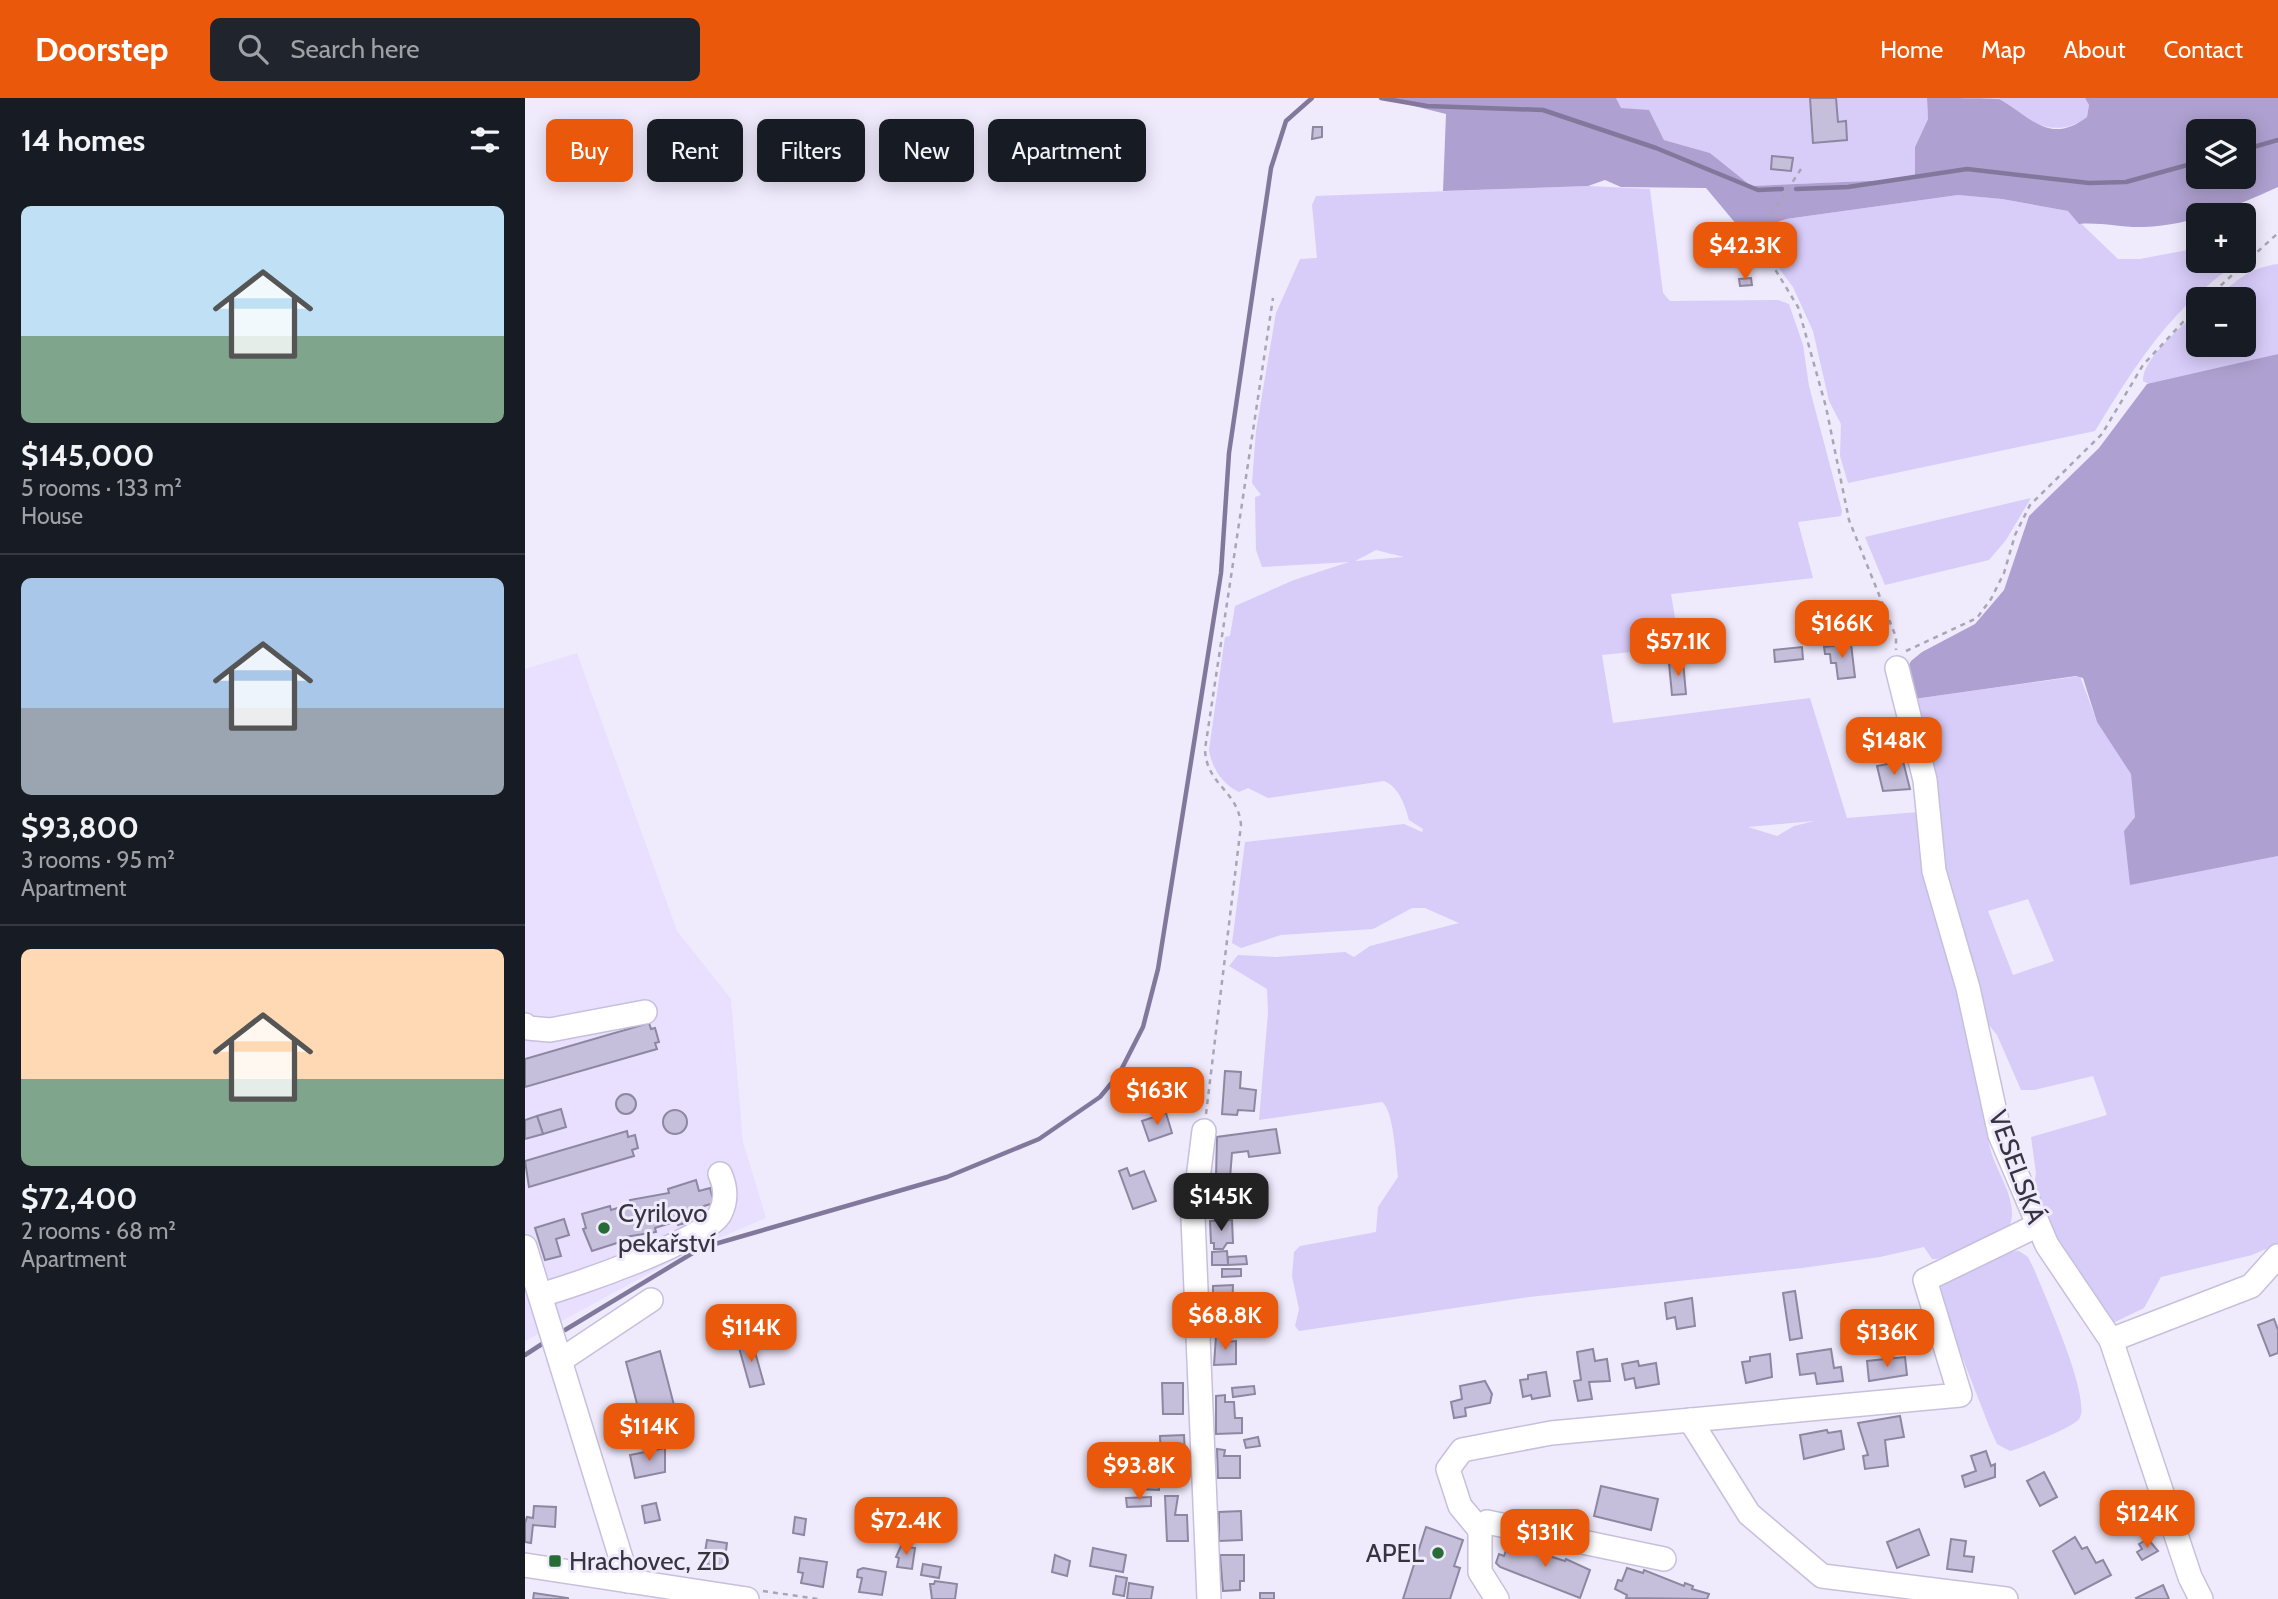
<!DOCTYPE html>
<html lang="en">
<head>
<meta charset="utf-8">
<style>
  :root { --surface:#171b24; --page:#20242c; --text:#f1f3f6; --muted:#9ea1a6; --line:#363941; --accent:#ea580c }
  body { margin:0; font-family:Cabin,sans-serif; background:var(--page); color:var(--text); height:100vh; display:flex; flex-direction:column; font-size:26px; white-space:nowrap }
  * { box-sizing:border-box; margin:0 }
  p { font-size:23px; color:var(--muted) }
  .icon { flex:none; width:38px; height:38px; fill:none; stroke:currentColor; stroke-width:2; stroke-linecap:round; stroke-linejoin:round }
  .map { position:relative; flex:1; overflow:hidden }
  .details { display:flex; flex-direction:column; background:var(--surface); width:525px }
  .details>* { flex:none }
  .hud { position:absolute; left:21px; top:21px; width:665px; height:63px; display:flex; gap:14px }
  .fabs { position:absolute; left:1661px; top:21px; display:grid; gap:14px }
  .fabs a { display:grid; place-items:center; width:70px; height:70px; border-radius:10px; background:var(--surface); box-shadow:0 4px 18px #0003; font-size:35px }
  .price { position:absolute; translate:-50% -60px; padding:0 16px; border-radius:14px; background:var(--accent); color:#fff; font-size:23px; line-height:46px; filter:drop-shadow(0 2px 4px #0008) }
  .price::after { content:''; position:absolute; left:50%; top:42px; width:21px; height:16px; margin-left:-10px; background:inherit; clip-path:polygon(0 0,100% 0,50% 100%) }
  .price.selected { background:#222; color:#fff }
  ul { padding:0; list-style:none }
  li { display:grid; align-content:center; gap:14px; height:371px; padding:0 21px }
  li+li { border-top:2px solid var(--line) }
  li span { display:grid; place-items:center; height:217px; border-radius:10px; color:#555 }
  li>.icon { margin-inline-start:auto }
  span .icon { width:126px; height:126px; fill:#fffc; stroke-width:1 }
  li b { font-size:30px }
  h2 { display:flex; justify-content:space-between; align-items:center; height:84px; padding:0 21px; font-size:30px }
  .chip { padding:0 24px; border-radius:10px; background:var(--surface); box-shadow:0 4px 18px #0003; font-size:24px; line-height:63px }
  .chip.selected { background:var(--accent); color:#fff }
  header { display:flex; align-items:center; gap:42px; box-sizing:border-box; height:98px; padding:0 35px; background:var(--accent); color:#fff }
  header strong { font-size:33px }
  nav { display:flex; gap:38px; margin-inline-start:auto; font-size:24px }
  .search { width:490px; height:63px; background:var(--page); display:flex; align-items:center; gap:18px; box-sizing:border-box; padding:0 24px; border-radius:10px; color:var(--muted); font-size:26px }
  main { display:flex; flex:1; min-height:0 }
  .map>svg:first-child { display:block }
</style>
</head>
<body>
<header>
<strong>Doorstep</strong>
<div class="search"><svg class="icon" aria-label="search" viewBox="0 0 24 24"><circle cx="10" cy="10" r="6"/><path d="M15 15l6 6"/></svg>Search here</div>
<nav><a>Home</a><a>Map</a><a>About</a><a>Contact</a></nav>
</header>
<main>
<section class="details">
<h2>14 homes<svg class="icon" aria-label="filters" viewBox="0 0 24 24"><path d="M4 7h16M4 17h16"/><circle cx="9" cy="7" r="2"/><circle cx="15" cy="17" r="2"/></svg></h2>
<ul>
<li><span style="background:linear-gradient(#bfe0f5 60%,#7fa58c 0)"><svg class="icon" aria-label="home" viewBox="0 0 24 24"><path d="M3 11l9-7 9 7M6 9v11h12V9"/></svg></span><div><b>$145,000</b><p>5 rooms · 133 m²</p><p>House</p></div></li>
<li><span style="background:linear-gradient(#a9c7e8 60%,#9aa5b1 0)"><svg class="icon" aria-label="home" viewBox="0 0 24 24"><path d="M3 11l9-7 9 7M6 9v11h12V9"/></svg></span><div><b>$93,800</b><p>3 rooms · 95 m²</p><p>Apartment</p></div></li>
<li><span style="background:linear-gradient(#ffd9b3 60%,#7fa58c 0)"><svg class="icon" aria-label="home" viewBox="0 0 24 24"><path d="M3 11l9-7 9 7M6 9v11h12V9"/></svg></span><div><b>$72,400</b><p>2 rooms · 68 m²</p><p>Apartment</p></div></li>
</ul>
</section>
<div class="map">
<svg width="1753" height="1501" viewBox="0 0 1753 1501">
  <rect width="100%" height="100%" fill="#efeafc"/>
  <path fill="#e8e0fe" d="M52,555L152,833L206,901L218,1044L241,1120L171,1150L0,1243V571Z"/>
  <g fill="#d8ccf9" fill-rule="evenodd">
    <path d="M1091,0H1402L1403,21L1390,49V81L1225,88L1185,55L1139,42L1124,13L1095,10Z"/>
    <path d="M1473,0H1560L1564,7L1562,19C1531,43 1498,23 1473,0Z"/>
    <path d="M1063,88L1125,91L1138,195L1145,203L1253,202L1264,206L1278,247L1284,288L1317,413L1316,418L1273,424L1288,480L1146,496L1155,549L1077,557L1088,625L1285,600L1322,720L1393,714L1400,767L1395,769L1399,773C1425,863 1447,953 1464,1045C1468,1069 1487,1091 1487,1116C1487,1126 1483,1132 1475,1138L1412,1161H1407L1399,1149L1355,1159L1277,1170L1004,1199L774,1233L770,1228L774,1211L767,1178L769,1154L775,1148L851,1134L853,1109L873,1079C871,1063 869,1012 857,1004L734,1022L743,915L742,891L704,868L713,857L751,859L820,854L829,859L845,848L934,825L900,810H887L848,831L756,837L716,850L707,845L720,744L879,726L897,734L898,731L884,722C880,707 874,689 859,683L743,700L723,690L714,694C697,686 687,670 684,652L700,539L705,538L710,508L769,482L824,464L737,469L731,452L730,399L736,397L727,385L731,333L751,215L775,161L792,160L787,107L791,98ZM851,452L879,459L830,463ZM1289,723L1269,728L1252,738L1223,729Z"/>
    <path d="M1433,97L1477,101L1543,113L1593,161H1615L1673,150V163L1706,165L1702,172C1640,219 1610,268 1570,333L1323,385L1315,358L1316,326L1304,303L1288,233L1268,189L1244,157L1237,137L1240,129L1261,121Z"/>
    <path d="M1753,166V256L1626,287L1618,283C1617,261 1657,228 1673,214V247H1718V201H1689C1712,183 1723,170 1753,166Z"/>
    <path d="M1506,400L1481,442L1464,462L1360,487L1340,439Z"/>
    <path d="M1555,578L1572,624L1607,676L1610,719L1607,724L1605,786L1753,758V1146L1727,1157L1636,1179L1619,1210L1586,1226L1574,1219L1507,1101L1511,1075L1506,1039L1582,1017L1568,978L1509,992H1496L1472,937L1455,916L1441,839L1421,794L1389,601ZM1503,801L1529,863L1488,877L1463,813Z"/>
    <path d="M1494,1153L1503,1159L1509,1171C1518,1194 1568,1302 1554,1321C1547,1330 1498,1349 1485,1353L1472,1346L1464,1328L1413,1197L1414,1187L1481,1154Z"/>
  </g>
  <g fill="#aea0d0" fill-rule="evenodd">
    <path d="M857,0H1091L1096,10L1124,12L1139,42L1185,55L1226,88L1390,81V49L1403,21L1402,0C1417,0 1463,0 1474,1C1505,18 1524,48 1562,19L1564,7L1560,0H1753V89C1708,109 1668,127 1619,129C1598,130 1576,124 1554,126L1543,113L1477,101L1433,97L1261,121L1240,129L1229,127L1217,133L1181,90L1096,89L1080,82L1063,88L918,93L921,16ZM1673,33H1718V79H1673Z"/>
    <path d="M1753,256V758L1605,787L1599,733L1610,719L1606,676L1572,624L1558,580L1551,578L1389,601L1379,576L1386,563L1397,554L1450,526L1479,492L1504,418L1574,350L1622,286Z"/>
  </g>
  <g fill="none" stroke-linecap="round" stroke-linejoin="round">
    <g stroke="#82789c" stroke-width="4.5">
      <path d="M856,0L902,8L1018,12L1131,50L1233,92L1257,91"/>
      <path d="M1718,52L1753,42"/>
      <path d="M1271,91L1323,89L1442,71L1564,85L1601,84L1673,64"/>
      <path d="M40,1232L176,1150L422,1079L514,1041L575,999L594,976L618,929L633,871L696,475L704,355L746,70L761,23L787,0"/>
      <path d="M0,1257L17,1246"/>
    </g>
  </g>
  <g fill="#c6bfdb" stroke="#8e87a1" stroke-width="2">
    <path d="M1285,0H1311L1313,24L1321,23L1322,42L1288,45Z"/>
    <path d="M788,29H797V39L787,41Z"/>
    <path d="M1247,58L1268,60L1266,73L1246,71Z"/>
    <path d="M1226,180L1227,187L1215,188L1214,181Z"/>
    <path d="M1326,546L1330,579L1313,581L1311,565H1306L1305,556H1300L1299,549Z"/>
    <path d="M1277,549L1278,561L1250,564L1249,552Z"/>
    <path d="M1158,563L1161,596L1147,597L1144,565Z"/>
    <path d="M1378,663L1385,691L1358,693L1352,668Z"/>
    <path d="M124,925L126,931L130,930L134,944L130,945L132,951L0,989V961Z"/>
    <path d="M644,970L648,981L639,984L635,973Z"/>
    <path d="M700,973L716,974L715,990L731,992L729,1013L713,1012L712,1017L697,1016Z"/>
    <circle cx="101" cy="1006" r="10"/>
    <path d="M36,1011L41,1029L18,1036L12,1018Z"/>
    <circle cx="150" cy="1024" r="12"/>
    <path d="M641,1015L647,1035L624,1043L617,1023Z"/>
    <path d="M12,1018L18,1036L0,1041V1022Z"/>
    <path d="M751,1031L755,1055L724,1059L723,1053L707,1055L705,1080L691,1079L692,1039Z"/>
    <path d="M102,1033L103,1039L110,1037L113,1050L107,1052L109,1058L4,1089L0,1063Z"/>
    <path d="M602,1070L605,1078L619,1073L631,1103L608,1111L594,1073Z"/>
    <path d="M171,1082L174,1093L185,1090L189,1105L179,1108L182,1119L153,1127L152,1123L130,1130L131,1134L94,1140L95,1144L67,1153L58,1131L61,1130L57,1116L85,1108L86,1112L106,1106L105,1102L144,1095L143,1091Z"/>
    <path d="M39,1121L44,1137L31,1141L36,1158L20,1162L10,1130Z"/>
    <path d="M707,1122L708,1145H702L698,1151H689V1145H686L685,1123Z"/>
    <path d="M702,1153L703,1167H687V1154Z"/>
    <path d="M721,1158L722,1166L703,1167V1159Z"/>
    <path d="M697,1171H716V1178L697,1179Z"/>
    <path d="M708,1187L707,1216H688V1188Z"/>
    <path d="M1270,1193L1277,1240L1265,1242L1258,1195Z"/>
    <path d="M1167,1200L1170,1228L1152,1231L1150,1219L1142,1221L1140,1205Z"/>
    <path d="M1749,1221L1753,1232V1255L1745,1258L1733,1227Z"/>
    <path d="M744,1222L746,1231L718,1236L716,1226Z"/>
    <path d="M691,1238H701V1244L711,1243V1266L689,1267Z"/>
    <path d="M227,1243L239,1286L225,1289L213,1246Z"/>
    <path d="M1068,1251L1070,1263L1082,1261L1085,1283L1064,1284L1067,1301L1053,1303L1049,1283L1056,1282L1052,1254Z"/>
    <path d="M1306,1251L1309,1270L1316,1269L1318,1283L1292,1286L1290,1275L1275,1277L1272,1256Z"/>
    <path d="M135,1253L150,1311L116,1321L101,1264Z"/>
    <path d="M1245,1256L1247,1279L1221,1285L1217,1264L1225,1263V1259Z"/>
    <path d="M1380,1259L1382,1277L1344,1283L1342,1263Z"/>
    <path d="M1113,1263L1114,1268L1131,1265L1134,1286L1111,1290L1109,1280L1100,1282L1097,1266Z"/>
    <path d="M1021,1274L1025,1298L1007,1301L1006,1297L998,1299L995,1282L1003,1281V1277Z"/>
    <path d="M960,1283L967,1296L965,1305L940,1310L941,1318L929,1320L926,1304L937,1301L935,1288Z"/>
    <path d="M637,1285H658V1316H638Z"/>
    <path d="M729,1288L730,1296L708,1299L707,1290Z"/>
    <path d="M700,1297V1304H709L710,1320H717V1335L691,1336V1298Z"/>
    <path d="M1375,1318L1379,1339L1360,1342L1363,1368L1340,1371L1338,1358L1343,1357L1333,1325Z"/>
    <path d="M1302,1332L1303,1335L1316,1333L1319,1351L1279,1361L1275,1337Z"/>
    <path d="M659,1337L660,1358H654V1363H636L635,1338Z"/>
    <path d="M733,1339L735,1348L721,1350L719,1342Z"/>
    <path d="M140,1350V1374L110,1380L105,1357Z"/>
    <path d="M692,1351L700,1352L699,1358H715V1380H693Z"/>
    <path d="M1461,1353L1466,1368L1470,1366V1379L1440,1389L1437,1378L1451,1373L1446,1358Z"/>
    <path d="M608,1372H624V1378H633L634,1392L609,1391Z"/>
    <path d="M1519,1374L1532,1399L1515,1408L1502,1383Z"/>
    <path d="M1076,1388L1133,1401L1126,1432L1069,1418Z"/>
    <path d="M640,1398H653L650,1417H662L663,1443H642Z"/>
    <path d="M626,1399V1408L602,1409L601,1400Z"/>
    <path d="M131,1405L135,1422L120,1425L117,1408Z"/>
    <path d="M9,1408L31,1409L30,1429L8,1427L6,1445L0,1444V1425L2,1419L8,1420Z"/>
    <path d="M716,1413L717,1442L694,1443V1414Z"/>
    <path d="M270,1419L281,1421L279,1437L268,1435Z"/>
    <path d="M901,1429L938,1442L929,1468L935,1470L925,1501H878Z"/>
    <path d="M1394,1431L1404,1457L1372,1470L1362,1444Z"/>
    <path d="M1550,1439L1557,1451L1562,1449L1571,1465L1578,1462L1586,1477L1550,1496L1528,1453Z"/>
    <path d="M1426,1441L1441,1443L1439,1458L1449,1459L1447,1474L1422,1471Z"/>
    <path d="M1623,1441L1633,1453L1617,1462L1612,1454L1617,1451L1614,1446Z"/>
    <path d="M182,1442L202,1445L199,1468L178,1466Z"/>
    <path d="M984,1444L1000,1450L1001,1447L1009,1450L1008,1453L1040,1463L1041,1461L1065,1472L1055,1500L975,1469L971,1465L974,1456L979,1458Z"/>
    <path d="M376,1448L390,1450L387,1471L372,1469L374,1460L371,1459Z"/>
    <path d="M568,1450L601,1457L598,1474L565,1468Z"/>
    <path d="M530,1457L545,1463L542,1478L527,1474Z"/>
    <path d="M695,1457H719V1483H715V1492L698,1493Z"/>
    <path d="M275,1460L302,1464L298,1489L276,1485L278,1475L273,1474Z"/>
    <path d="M398,1466L416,1469L414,1480L396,1477Z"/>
    <path d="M338,1470L361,1474L357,1497L334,1494L337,1480L332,1479L333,1472Z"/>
    <path d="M1102,1470L1118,1475L1119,1472L1159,1488L1160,1485L1168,1488L1167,1491L1184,1496L1182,1501L1101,1500L1102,1497L1090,1491L1093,1482L1097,1483Z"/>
    <path d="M591,1478L602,1480L599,1498L588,1496Z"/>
    <path d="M410,1483L432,1486L430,1501H407L405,1486H409Z"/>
    <path d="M604,1485L628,1489L626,1501H602Z"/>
    <path d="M1638,1487L1644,1501H1612L1611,1500Z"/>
    <path d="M9,1495L43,1500V1501H8Z"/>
    <rect x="735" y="1495" width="14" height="6"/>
  </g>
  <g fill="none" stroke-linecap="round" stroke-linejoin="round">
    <defs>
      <g id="minor">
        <path d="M1372,570L1400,682L1409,773L1443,890L1475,1037L1522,1147L1586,1242L1665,1479L1676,1501"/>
        <path d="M0,927L3,930L25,932L120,914"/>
        <path d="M679,1033L668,1120L684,1501"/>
        <path d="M0,1149L103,1483"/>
        <path d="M15,1197C48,1188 180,1143 195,1116C202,1102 201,1089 195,1076"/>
        <path d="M1586,1242L1726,1188L1753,1158"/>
        <path d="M36,1262L126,1202"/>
        <path d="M1165,1322L1224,1416L1297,1478L1481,1501"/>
        <path d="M955,1432L935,1408L923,1371L937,1352L1026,1335L1435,1297L1400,1182L1513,1127"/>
        <path d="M0,1467L222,1501"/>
        <path d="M972,1501L955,1474V1432L962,1424L1139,1461"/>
      </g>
    </defs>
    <use href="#minor" stroke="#c7c0dc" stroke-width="26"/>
    <g stroke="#aaa5b5" stroke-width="2.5" stroke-dasharray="5 5" stroke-linecap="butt">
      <path d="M1276,71L1231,140L1273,209L1301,309L1324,422L1371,539V552"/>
      <path d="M1681,201L1753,135"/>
      <path d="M1381,553L1452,520L1466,501L1479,475L1490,437L1505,407L1577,336L1618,267L1673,208"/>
      <path d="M681,1016L716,727C713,692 681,687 680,651L748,200"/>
      <path d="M238,1493L293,1501"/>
    </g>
    <use href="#minor" stroke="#fff" stroke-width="23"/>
  </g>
  <g fill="#296b36" stroke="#efeafc" stroke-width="2.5">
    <circle cx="79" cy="1130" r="7"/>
    <circle cx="913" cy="1455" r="7"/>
    <rect x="23" y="1456" width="14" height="14" rx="3.5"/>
  </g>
  <g text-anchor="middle" stroke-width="6" stroke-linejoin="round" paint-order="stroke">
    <g font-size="26" fill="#37343f" stroke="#efeafc">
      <text transform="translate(1492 1069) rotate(70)" y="9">VESELSKÁ</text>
    </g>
    <g font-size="26" fill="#37343f" stroke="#efeafc" text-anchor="start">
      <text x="93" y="1124">Cyrilovo<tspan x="93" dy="30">pekařství</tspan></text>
      <text x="899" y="1464" text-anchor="end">APEL</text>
      <text x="44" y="1472">Hrachovec, ZD</text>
    </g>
  </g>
</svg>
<div class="fabs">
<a><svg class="icon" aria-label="layers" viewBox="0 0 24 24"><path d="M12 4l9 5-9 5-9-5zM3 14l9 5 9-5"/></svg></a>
<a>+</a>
<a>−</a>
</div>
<b class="price" style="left:1220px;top:184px">$42.3K</b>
<b class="price" style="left:1317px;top:562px">$166K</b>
<b class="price" style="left:1153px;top:580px">$57.1K</b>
<b class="price" style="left:1369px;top:679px">$148K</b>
<b class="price" style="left:632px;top:1029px">$163K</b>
<b class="price selected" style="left:696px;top:1135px">$145K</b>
<b class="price" style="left:700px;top:1254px">$68.8K</b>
<b class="price" style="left:226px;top:1266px">$114K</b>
<b class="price" style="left:1362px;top:1271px">$136K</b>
<b class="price" style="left:124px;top:1365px">$114K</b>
<b class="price" style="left:614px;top:1404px">$93.8K</b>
<b class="price" style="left:1622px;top:1452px">$124K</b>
<b class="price" style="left:381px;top:1459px">$72.4K</b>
<b class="price" style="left:1020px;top:1471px">$131K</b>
<div class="hud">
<a class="chip selected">Buy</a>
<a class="chip">Rent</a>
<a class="chip">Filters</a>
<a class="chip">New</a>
<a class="chip">Apartment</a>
</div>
</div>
</main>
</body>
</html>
